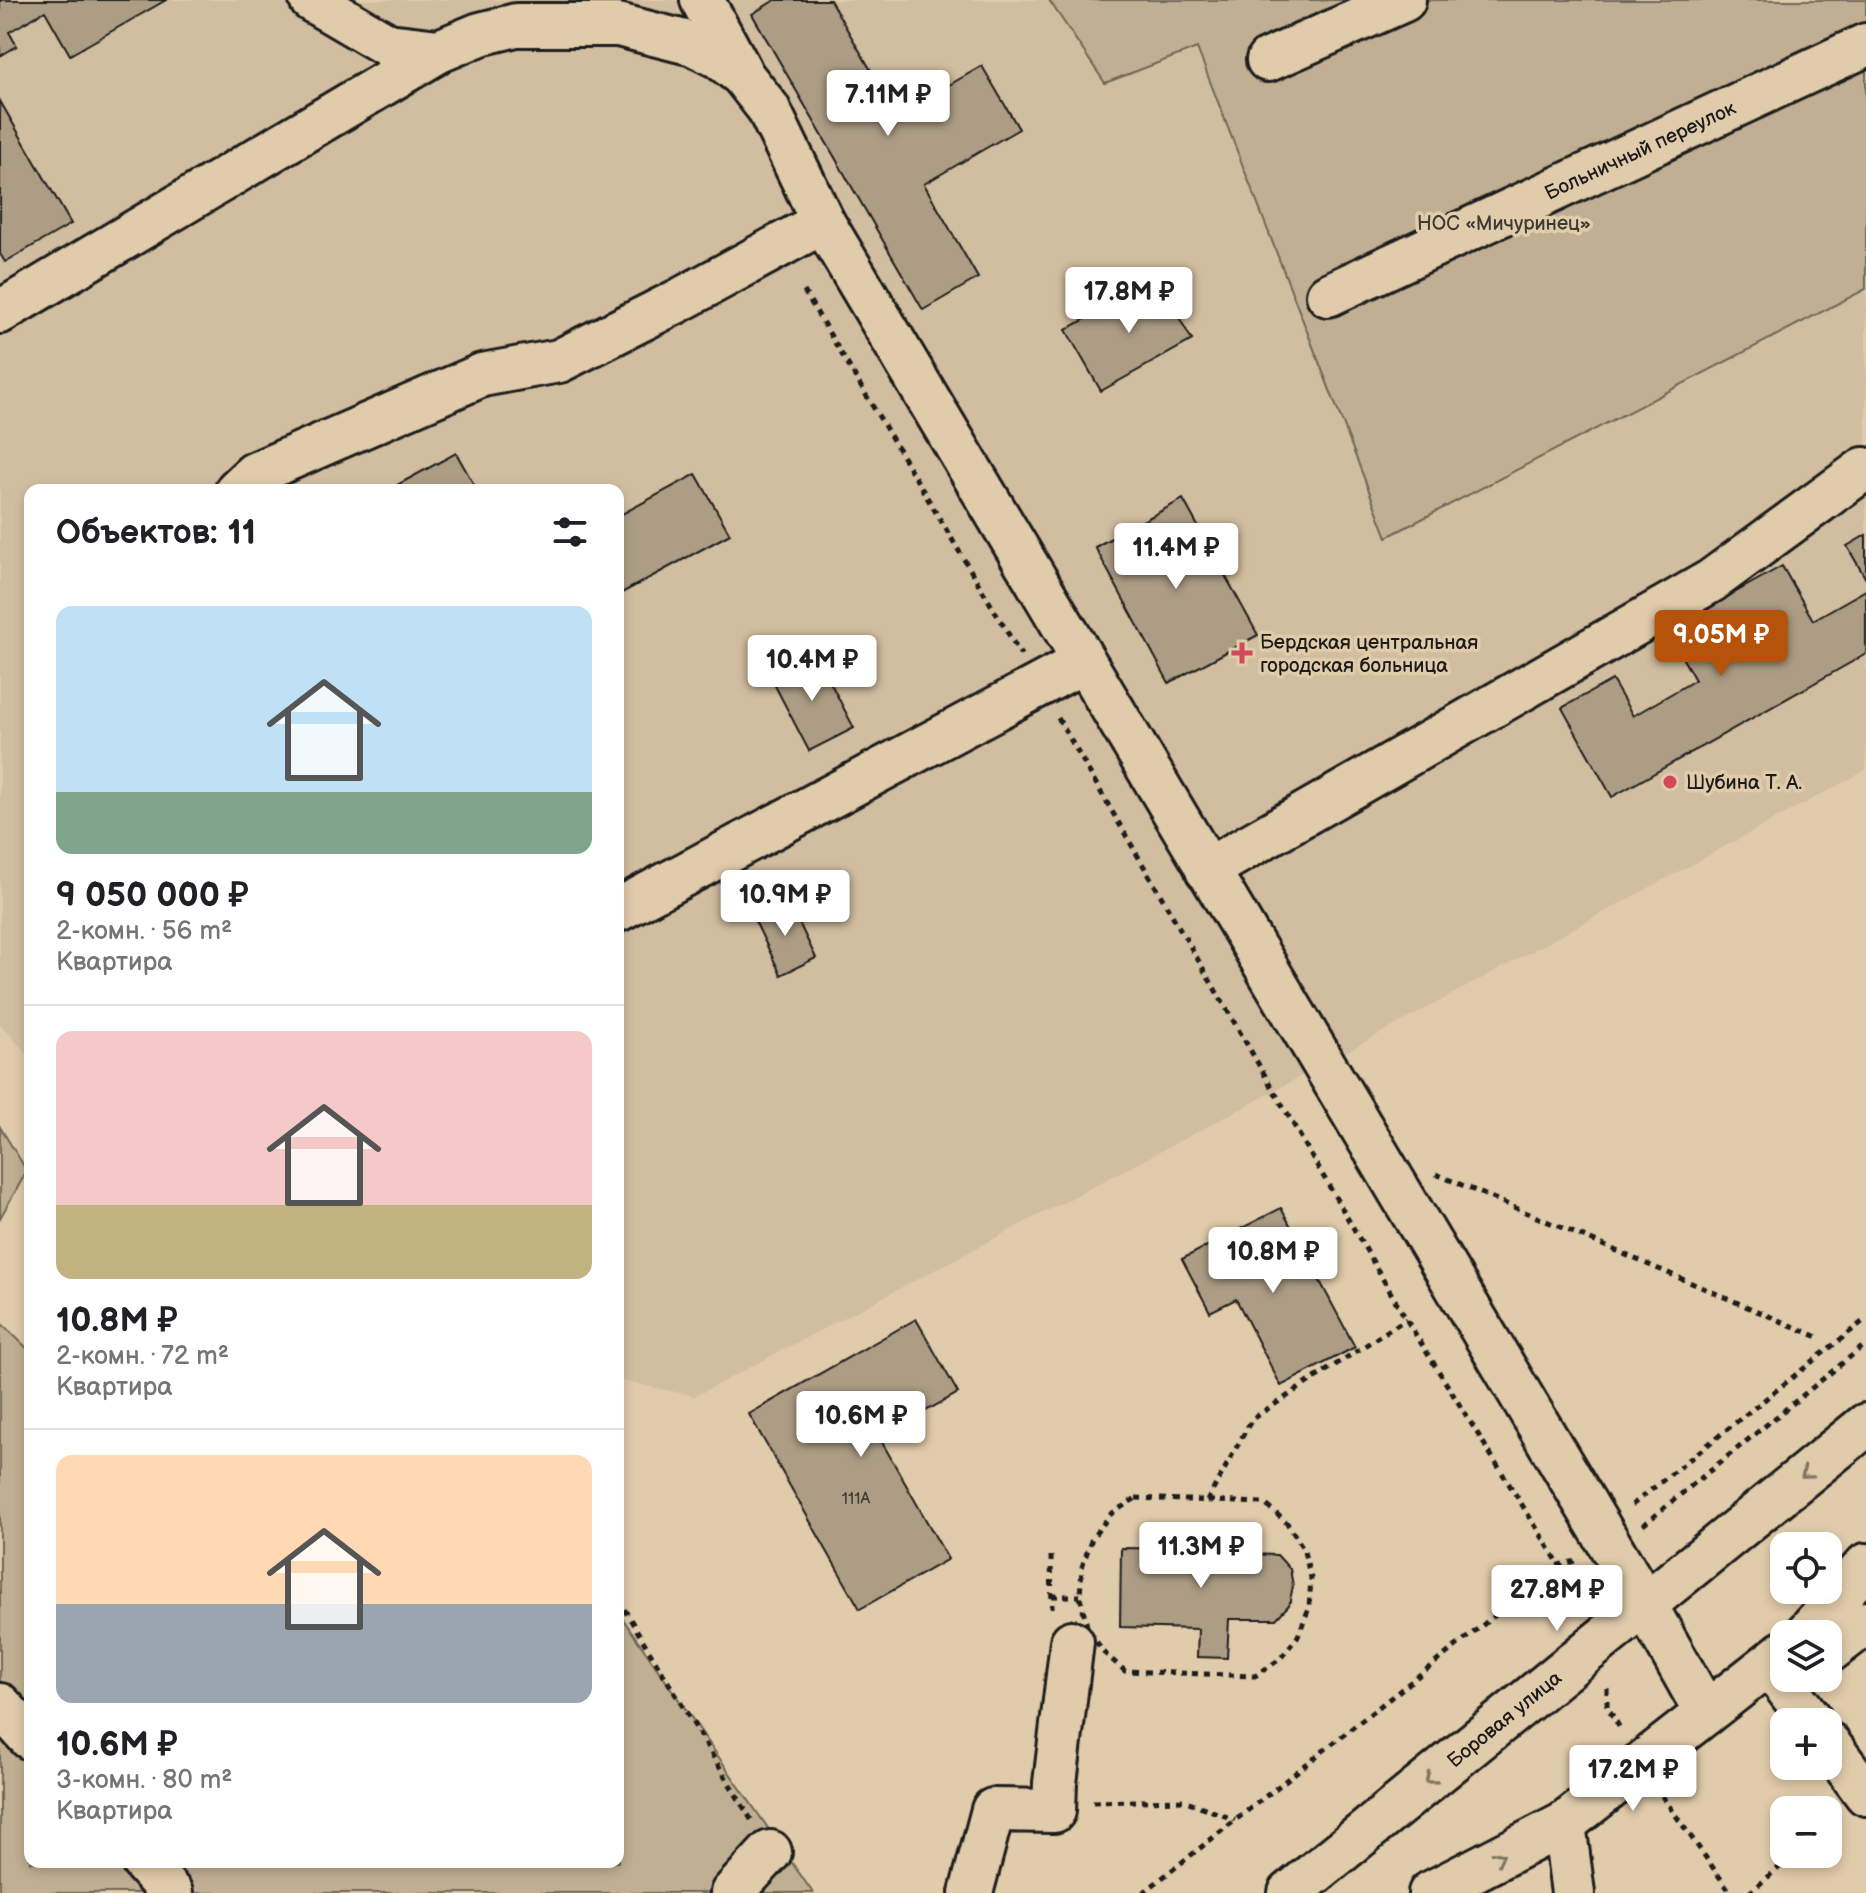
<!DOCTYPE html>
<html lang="ru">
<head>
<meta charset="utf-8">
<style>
  :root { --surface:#fff; --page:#f2f2f2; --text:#202124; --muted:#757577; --line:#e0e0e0; --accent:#b45309 }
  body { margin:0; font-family:"Balsamiq Sans",sans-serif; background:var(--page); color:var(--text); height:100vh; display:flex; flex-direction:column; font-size:30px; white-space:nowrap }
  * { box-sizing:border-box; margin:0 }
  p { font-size:26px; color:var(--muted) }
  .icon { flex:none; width:44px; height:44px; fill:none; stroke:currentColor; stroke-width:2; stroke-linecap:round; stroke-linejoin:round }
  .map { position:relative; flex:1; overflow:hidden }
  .details { position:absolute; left:24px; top:484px; width:600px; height:1384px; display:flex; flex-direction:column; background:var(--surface); border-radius:16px; box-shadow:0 4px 12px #0003 }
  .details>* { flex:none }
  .buttons { position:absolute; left:1770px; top:1532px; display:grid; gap:16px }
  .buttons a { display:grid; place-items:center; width:72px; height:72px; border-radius:16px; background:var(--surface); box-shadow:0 4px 12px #0003; font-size:40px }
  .price { position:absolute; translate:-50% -68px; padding:0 18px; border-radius:8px; background:#fff; color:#222; font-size:26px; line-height:52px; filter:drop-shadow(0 2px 4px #0008) }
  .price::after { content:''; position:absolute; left:50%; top:48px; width:24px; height:18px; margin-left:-12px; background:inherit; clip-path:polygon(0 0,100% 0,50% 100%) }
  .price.on { background:var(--accent); color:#fff }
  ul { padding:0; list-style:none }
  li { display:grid; align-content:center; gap:16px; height:424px; padding:0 32px }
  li+li { border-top:2px solid var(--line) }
  li span { display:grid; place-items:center; height:248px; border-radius:16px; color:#555 }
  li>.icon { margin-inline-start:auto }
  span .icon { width:144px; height:144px; fill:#fffc; stroke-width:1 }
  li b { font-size:34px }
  h2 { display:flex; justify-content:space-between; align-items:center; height:96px; padding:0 32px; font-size:34px }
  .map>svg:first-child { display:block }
</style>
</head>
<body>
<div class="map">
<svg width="1866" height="1893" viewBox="0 0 1866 1893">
  <rect width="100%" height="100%" fill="#e0cbaa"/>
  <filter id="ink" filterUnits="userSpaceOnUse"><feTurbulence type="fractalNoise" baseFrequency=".0125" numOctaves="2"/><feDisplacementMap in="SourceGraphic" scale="16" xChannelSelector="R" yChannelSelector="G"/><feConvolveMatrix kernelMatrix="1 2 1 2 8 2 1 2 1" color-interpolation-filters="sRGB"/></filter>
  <g filter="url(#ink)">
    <path fill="#d1bd9f" d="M0,0H1049L1105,83L1197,48L1387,536L1866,289V770L1250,1104L695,1396L618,1380V490H30V1057L0,1024Z"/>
    <g fill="#c0af92" stroke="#6e6657" stroke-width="2">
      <path d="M1049,0H1866V289L1387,537L1197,48L1105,83Z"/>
      <path d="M0,1127L27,1171L0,1218Z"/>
      <path d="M0,1322L30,1351V1862H618V1612L813,1893H0Z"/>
    </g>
    <g fill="#ad9d85" stroke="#1c1c1c" stroke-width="2">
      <path d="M0,0H166L70,55L45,11L9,32L17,46L0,56Z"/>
      <path d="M775,0H830L897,115L982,66L1019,129L924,184L978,278L923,310L752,14Z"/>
      <path d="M0,101L71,224L5,262L0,254Z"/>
      <path d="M1157,279L1192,340L1101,391L1066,330Z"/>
      <path d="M456,453L477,490H388Z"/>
      <path d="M696,474L730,534L618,595V516Z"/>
      <path d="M1183,499L1258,635L1169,683L1095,547Z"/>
      <path d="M1866,535V579L1847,546Z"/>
      <path d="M1782,566L1813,620L1866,590V654L1612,797L1562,708L1612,680L1633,716L1695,680L1667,631Z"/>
      <path d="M816,655L854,728L809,751L771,678Z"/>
      <path d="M789,902L816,958L781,975L754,919Z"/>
      <path d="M1281,1208L1355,1347L1281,1386L1236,1299L1210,1312L1182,1259Z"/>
      <path d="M916,1319L958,1393L879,1437L948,1559L860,1609L749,1414Z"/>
      <path d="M1191,1531L1220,1532V1553L1277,1555L1290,1569L1293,1586L1289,1605L1276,1619H1229L1227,1658L1197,1657L1198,1629L1120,1627L1121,1548L1191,1549Z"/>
    </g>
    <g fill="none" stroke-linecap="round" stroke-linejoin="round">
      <defs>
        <g id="minor">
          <path d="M311,0L388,45L439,51L480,34L516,25H618L693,44L719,57L742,75L768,108L823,222"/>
          <path d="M702,0L740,70"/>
          <path d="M1268,60L1404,0"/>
          <path id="s1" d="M1328,295L1866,45"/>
          <path d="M0,312L439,51"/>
          <path d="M237,490L254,474L482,375L559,361L678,301L823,222L1645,1604L1706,1713"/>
          <path d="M1207,870L1711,581L1864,469L1866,471"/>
          <path d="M618,910L1083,662"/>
          <path d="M1806,1634L1866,1565"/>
          <path d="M1828,1652L1866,1623"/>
          <path d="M1769,1664L1812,1722"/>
          <path d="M0,1705L30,1738"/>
          <path d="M1828,1743L1866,1794"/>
          <path d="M1564,1824L1573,1893"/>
          <path d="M143,1862L171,1893"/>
          <path d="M732,1893L770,1852"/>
          <path d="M971,1893L993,1810L1054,1811L1055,1783L1072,1642"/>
          <path id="s2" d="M1290,1893L1866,1425"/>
          <path d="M1430,1893L1564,1824L1784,1652"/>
        </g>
      </defs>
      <use href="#minor" stroke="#1c1c1c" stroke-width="48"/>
      <g stroke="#1c1c1c" stroke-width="5" stroke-dasharray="6 6" stroke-linecap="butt">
        <path d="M804,291L1021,655"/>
        <path d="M1058,718L1406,1319L1584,1604"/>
        <path d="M1436,1174L1818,1337"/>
        <path d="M1136,1498L1264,1503L1287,1523L1303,1548L1311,1578L1309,1608L1298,1636L1280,1659L1255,1676L1125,1671L1103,1652L1087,1626L1080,1596L1082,1567L1092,1538L1111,1514Z"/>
        <path d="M1207,1501L1252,1419L1406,1319"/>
        <path d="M1632,1505L1866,1319"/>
        <path d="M1643,1525L1866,1344"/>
        <path d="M1051,1556L1052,1608"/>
        <path d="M1052,1596H1080"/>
        <path d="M618,1599L752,1821"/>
        <path d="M1607,1688V1706L1621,1730"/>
        <path d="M1662,1796L1731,1893"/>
        <path d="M1093,1802L1184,1800L1235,1820"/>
        <path d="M1143,1893L1559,1565L1575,1561"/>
        <path d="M1749,1893L1795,1854"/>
      </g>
      <use href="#minor" stroke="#e0cbaa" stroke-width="42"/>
    </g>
    <defs><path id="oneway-chevron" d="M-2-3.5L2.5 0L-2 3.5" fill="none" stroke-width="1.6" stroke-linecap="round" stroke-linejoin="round" transform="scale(2)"/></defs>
    <g stroke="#7e7463">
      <use href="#oneway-chevron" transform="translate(1806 1474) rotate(141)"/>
      <use href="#oneway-chevron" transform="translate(1430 1779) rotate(141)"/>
      <use href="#oneway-chevron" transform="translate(1499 1857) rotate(-27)"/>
    </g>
  </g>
  <g fill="#d1495b" stroke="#e0cbaa" stroke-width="3">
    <path d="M1238 641h8v8h8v8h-8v8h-8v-8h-8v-8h8z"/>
    <circle cx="1670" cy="782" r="8"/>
  </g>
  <g text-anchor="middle" stroke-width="7" stroke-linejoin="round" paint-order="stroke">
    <g font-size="16" fill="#403c36">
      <text x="856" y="1504">111А</text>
    </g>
    <g font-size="20" fill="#1c1c1c" stroke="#e0cbaa">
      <text dy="7" stroke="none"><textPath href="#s1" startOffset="344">Больничный переулок</textPath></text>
      <text dy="7" stroke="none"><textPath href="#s2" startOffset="276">Боровая улица</textPath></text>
    </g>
    <g font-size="20" fill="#3d3934" stroke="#e0cbaa">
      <text x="1504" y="230">НОС «Мичуринец»</text>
    </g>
    <g font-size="20" fill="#1c1c1c" stroke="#e0cbaa" text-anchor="start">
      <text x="1260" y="649">Бердская центральная<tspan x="1260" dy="23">городская больница</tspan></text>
      <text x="1686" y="789">Шубина Т. А.</text>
    </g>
  </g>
</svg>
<div class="buttons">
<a><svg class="icon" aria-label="locate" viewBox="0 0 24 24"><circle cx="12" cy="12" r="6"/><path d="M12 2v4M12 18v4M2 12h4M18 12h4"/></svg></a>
<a><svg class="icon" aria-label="layers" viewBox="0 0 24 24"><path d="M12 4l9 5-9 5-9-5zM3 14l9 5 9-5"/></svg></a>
<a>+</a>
<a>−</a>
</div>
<b class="price" style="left:888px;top:138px">7.11M ₽</b>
<b class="price" style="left:1129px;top:335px">17.8M ₽</b>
<b class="price" style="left:1176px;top:591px">11.4M ₽</b>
<b class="price on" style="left:1721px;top:678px">9.05M ₽</b>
<b class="price" style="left:812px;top:703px">10.4M ₽</b>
<b class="price" style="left:785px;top:938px">10.9M ₽</b>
<b class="price" style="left:1273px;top:1295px">10.8M ₽</b>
<b class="price" style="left:861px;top:1459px">10.6M ₽</b>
<b class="price" style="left:1201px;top:1590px">11.3M ₽</b>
<b class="price" style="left:1557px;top:1633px">27.8M ₽</b>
<b class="price" style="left:1633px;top:1813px">17.2M ₽</b>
<section class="details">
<h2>Объектов: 11<svg class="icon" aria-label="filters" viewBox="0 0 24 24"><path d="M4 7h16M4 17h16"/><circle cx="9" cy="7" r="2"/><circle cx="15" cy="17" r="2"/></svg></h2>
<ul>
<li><span style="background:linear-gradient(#bfe0f5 75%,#7fa58c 0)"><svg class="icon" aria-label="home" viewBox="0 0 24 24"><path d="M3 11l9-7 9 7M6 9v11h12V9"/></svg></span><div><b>9 050 000 ₽</b><p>2-комн. · 56 m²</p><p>Квартира</p></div></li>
<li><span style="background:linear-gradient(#f6c9c9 70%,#c2b280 0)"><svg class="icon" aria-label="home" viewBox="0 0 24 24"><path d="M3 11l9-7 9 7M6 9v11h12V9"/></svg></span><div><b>10.8M ₽</b><p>2-комн. · 72 m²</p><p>Квартира</p></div></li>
<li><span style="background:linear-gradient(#ffd9b3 60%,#9aa5b1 0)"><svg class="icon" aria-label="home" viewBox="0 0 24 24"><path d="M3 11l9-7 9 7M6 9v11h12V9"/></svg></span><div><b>10.6M ₽</b><p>3-комн. · 80 m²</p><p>Квартира</p></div></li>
</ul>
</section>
</div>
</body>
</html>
